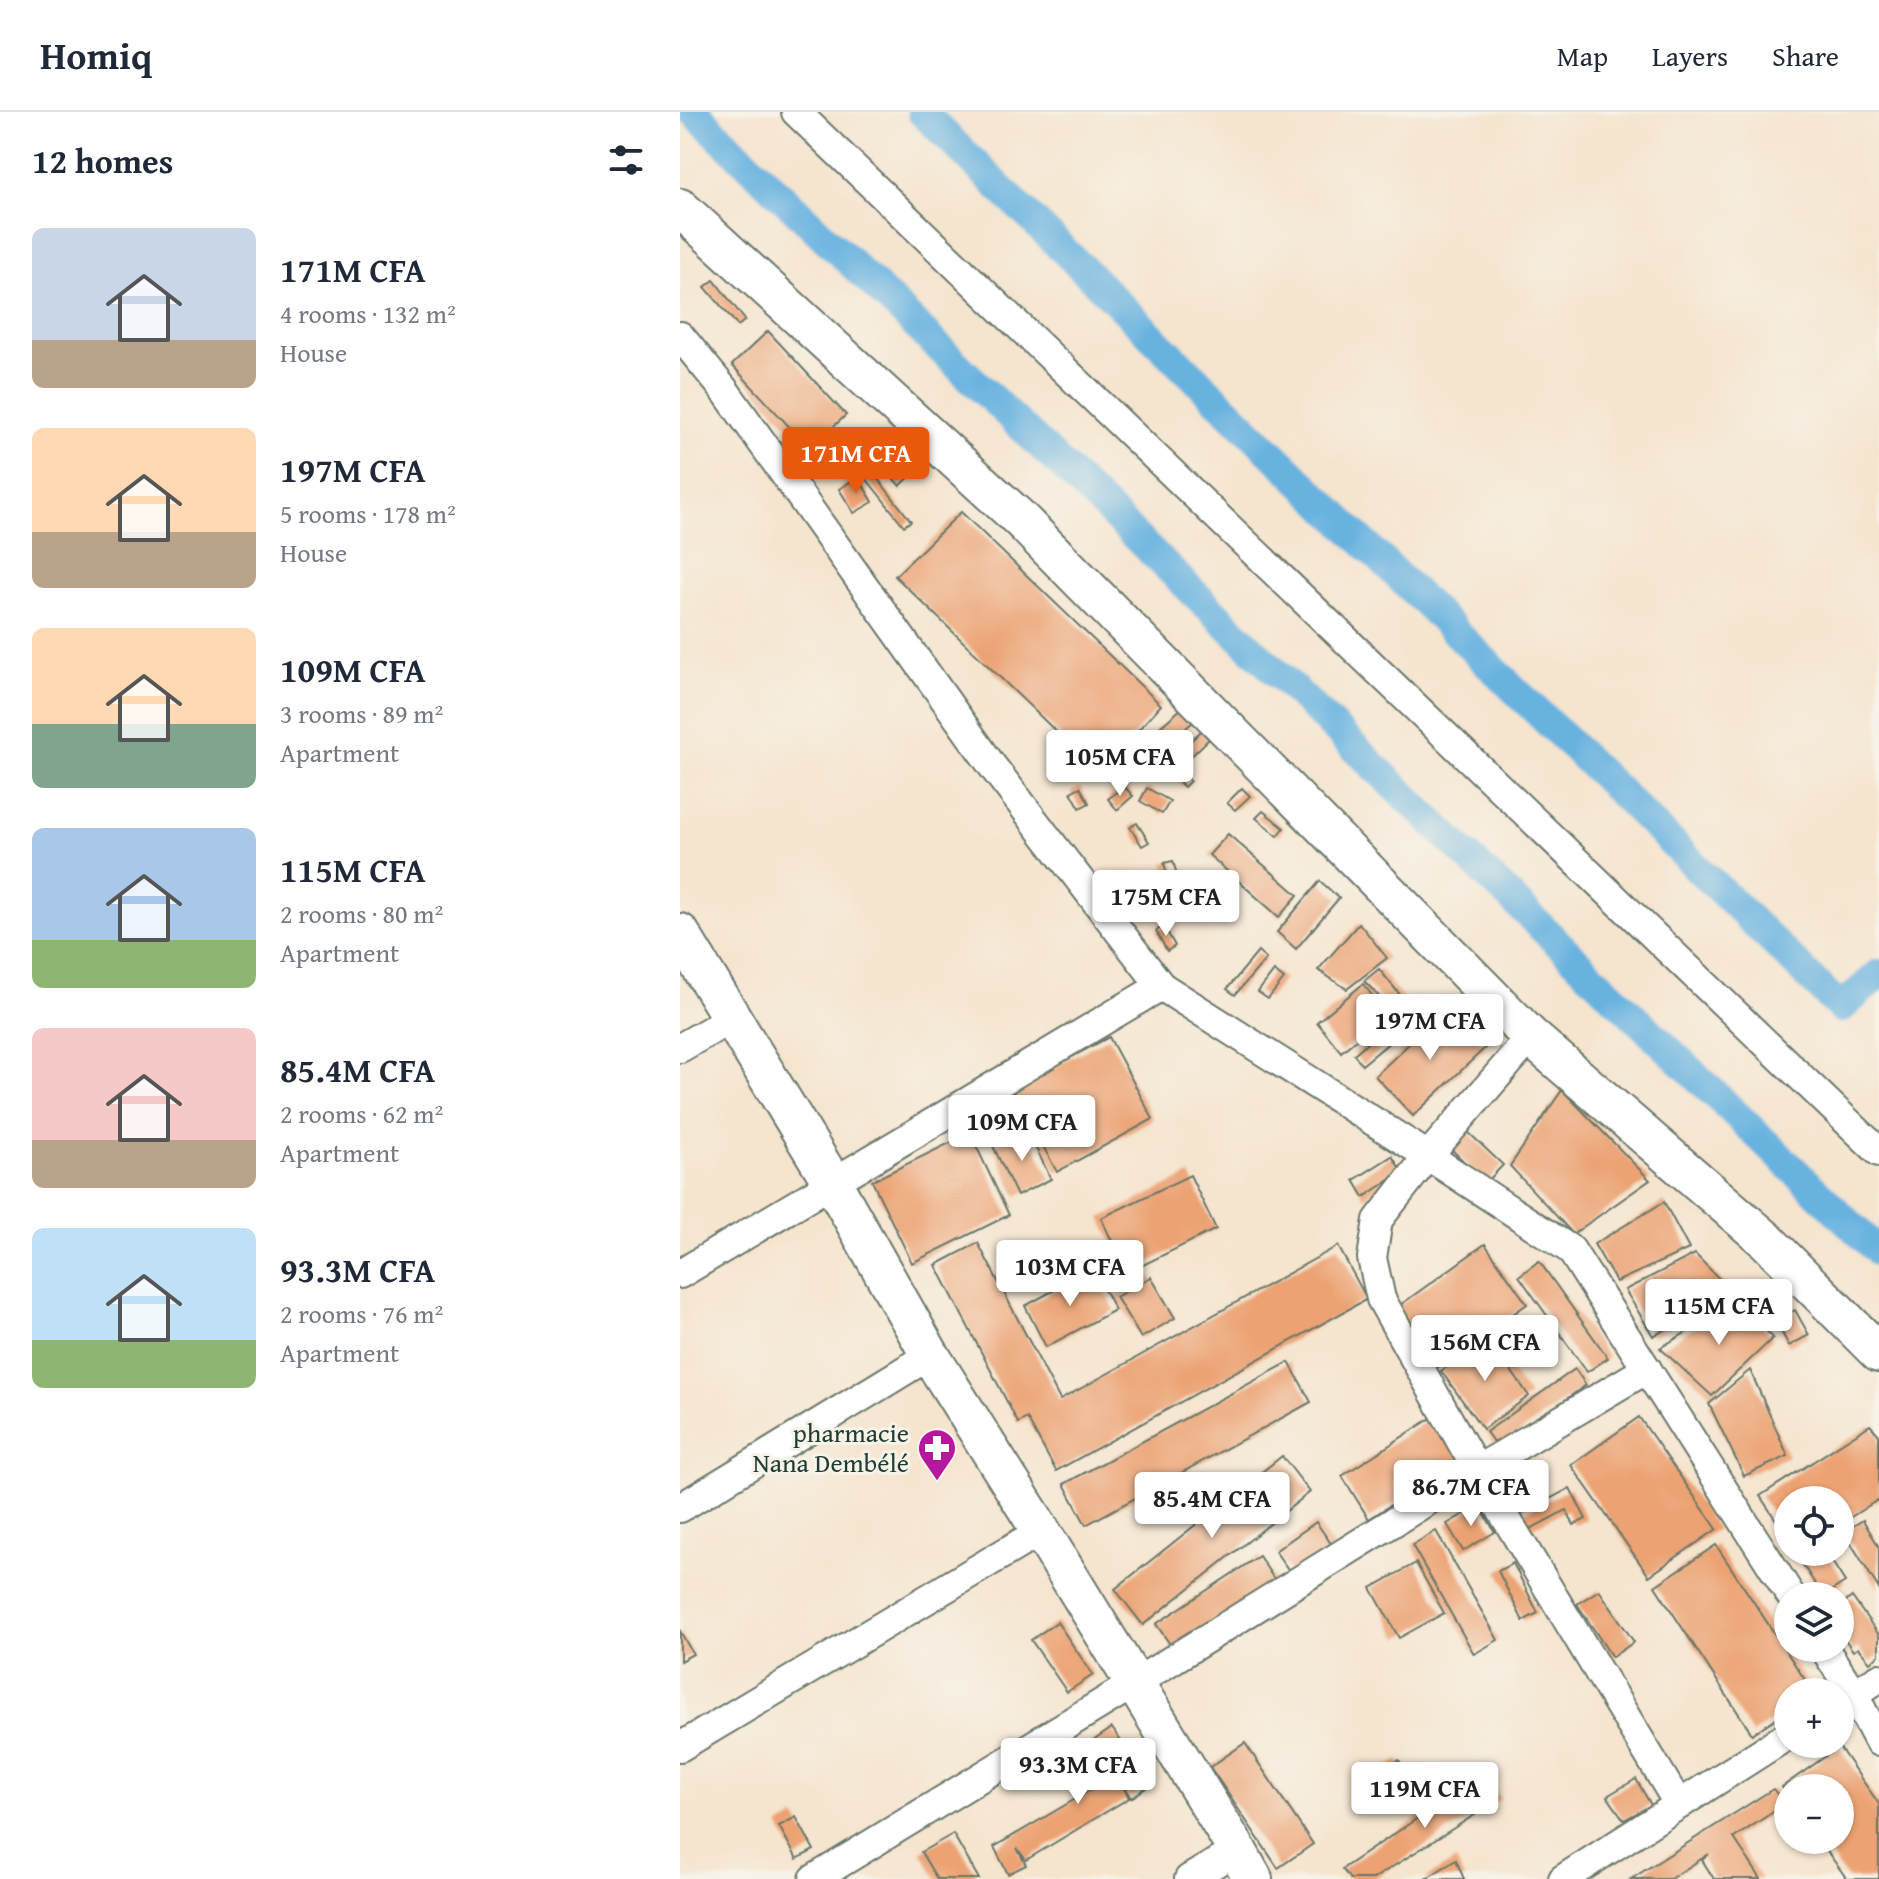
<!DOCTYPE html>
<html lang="en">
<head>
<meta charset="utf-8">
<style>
  :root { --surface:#fff; --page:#f2f2f3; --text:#1f2937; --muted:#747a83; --line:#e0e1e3; --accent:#ea580c }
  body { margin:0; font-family:"Gentium Book Plus",serif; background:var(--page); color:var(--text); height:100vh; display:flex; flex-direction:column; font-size:30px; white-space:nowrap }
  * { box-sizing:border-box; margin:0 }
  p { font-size:26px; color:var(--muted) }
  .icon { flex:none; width:44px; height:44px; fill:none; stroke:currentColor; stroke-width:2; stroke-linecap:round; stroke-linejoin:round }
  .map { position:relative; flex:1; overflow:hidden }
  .drawer { display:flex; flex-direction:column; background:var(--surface); width:680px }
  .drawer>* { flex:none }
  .fabs { position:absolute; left:1094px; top:1374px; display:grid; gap:16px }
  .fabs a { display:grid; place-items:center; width:80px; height:80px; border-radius:50%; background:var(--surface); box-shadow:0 2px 6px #0004; font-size:40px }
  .price { position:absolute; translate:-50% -68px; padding:0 18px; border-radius:8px; background:#fff; color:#222; font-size:26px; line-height:52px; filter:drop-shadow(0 2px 4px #0008) }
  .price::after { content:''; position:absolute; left:50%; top:48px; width:24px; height:18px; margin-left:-12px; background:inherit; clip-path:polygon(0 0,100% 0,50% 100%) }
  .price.active { background:var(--accent); color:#fff }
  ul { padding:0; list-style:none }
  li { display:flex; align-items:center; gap:24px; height:200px; padding:0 32px }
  li span { display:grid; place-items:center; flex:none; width:224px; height:160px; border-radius:12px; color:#555 }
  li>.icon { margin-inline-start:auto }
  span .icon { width:96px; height:96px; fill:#fffc; stroke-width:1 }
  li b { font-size:34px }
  h2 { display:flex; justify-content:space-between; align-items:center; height:96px; padding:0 32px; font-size:34px }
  header { display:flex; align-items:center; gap:48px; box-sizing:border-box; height:112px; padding:0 40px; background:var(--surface); border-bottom:2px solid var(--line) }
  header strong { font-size:38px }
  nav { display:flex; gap:44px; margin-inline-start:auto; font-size:28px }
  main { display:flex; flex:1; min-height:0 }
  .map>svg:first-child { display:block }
</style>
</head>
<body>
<header>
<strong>Homiq</strong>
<nav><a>Map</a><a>Layers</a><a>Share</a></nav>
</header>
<main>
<section class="drawer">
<h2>12 homes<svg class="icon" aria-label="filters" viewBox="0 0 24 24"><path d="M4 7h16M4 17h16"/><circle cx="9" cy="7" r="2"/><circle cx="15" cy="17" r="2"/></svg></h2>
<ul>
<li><span style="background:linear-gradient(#c9d6e8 70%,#b9a48a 0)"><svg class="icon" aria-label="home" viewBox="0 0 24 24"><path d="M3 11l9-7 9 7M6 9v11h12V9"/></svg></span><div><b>171M CFA</b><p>4 rooms · 132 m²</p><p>House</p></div></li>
<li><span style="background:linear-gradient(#ffd9b3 65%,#b9a48a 0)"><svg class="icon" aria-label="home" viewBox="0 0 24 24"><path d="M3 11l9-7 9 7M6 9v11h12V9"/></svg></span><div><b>197M CFA</b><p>5 rooms · 178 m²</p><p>House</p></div></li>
<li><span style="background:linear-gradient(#ffd9b3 60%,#7fa58c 0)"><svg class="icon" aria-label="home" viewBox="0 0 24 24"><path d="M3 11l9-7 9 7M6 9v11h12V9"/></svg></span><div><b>109M CFA</b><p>3 rooms · 89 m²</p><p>Apartment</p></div></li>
<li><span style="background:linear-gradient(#a9c7e8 70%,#8fb573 0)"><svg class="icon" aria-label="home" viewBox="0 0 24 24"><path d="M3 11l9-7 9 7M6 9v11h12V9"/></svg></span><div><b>115M CFA</b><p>2 rooms · 80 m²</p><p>Apartment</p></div></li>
<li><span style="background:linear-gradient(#f6c9c9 70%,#b9a48a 0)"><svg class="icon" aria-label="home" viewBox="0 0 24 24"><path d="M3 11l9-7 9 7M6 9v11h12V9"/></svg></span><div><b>85.4M CFA</b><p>2 rooms · 62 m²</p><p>Apartment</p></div></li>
<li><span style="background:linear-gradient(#bfe0f5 70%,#8fb573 0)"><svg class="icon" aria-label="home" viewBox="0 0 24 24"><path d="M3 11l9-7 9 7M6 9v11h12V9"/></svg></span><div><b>93.3M CFA</b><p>2 rooms · 76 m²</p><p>Apartment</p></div></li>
</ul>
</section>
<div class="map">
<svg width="1199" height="1767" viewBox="0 0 1199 1767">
  <rect width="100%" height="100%" fill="#f7f3e8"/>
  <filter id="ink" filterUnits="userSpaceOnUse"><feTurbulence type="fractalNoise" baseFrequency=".0125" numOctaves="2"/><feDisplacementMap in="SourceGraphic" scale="16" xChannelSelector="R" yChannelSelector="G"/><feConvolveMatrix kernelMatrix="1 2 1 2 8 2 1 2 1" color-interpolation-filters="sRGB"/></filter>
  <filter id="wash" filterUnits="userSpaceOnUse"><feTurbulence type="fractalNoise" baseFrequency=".006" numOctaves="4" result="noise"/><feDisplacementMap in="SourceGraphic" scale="32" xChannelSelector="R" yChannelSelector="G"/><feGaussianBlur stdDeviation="1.8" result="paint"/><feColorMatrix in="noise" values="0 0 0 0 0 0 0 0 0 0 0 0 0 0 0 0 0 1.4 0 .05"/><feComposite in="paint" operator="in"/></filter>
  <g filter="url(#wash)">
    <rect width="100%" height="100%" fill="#f5e4ce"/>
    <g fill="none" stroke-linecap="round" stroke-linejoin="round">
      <g stroke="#67b2e0" stroke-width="30">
        <path d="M14,0L1199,1140"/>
        <path d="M242,0L1161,896L1199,862"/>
      </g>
    </g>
    <g id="blocks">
      <g fill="#eca272">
        <path d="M34,168L65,208L58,214L25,175Z"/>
        <path d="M88,219L166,303L130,337L52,253Z"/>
        <path d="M167,322L174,331L146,352L139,342Z"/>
        <path d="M176,339L231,409L224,414L169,345Z"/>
        <path d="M216,339L235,360L220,374L201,353Z"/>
        <path d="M178,365L193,390L174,401L159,377Z"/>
        <path d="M281,400L481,593L419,661L215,464Z"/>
        <path d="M501,597L513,610L486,633L474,620Z"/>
        <path d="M521,619L529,627L502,653L494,645Z"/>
        <path d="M470,626L510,669L504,675L463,632Z"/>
        <path d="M444,674L453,684L437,698L428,687Z"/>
        <path d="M400,675L409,691L400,696L391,680Z"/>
        <path d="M467,676L490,689L482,702L460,689Z"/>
        <path d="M562,676L570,684L555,698L547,691Z"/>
        <path d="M583,699L604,716L598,724L576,706Z"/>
        <path d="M457,711L469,730L462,734L450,715Z"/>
        <path d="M548,722L618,783L599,805L529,743Z"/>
        <path d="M493,749L499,770L490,772L484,751Z"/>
        <path d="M521,766L524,774L503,782L500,773Z"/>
        <path d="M640,769L659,786L616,837L597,820Z"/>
        <path d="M679,811L707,846L667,877L638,858Z"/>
        <path d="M484,814L495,834L487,839L476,819Z"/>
        <path d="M578,840L586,847L555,883L547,877Z"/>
        <path d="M699,857L730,895L739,906L682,953L674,942L730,895L714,900L684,869Z"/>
        <path d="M594,859L604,867L588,887L578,880Z"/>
        <path d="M683,872L707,902L661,940L637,910Z"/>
        <path d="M768,895L806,935L733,1004L695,964Z"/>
        <path d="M429,925L473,1007L377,1060L332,977Z"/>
        <path d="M882,978L970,1068L893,1122L830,1054Z"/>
        <path d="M347,1018L371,1067L337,1084L313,1034Z"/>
        <path d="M787,1019L823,1053L806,1071L771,1037Z"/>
        <path d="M290,1021L329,1103L232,1151L192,1069Z"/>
        <path d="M712,1044L722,1060L684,1085L674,1068Z"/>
        <path d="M510,1063L536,1117L447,1161L421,1106Z"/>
        <path d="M984,1090L1009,1137L936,1170L914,1132Z"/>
        <path d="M298,1131L380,1288L658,1134L687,1187L376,1359L347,1306L338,1311L256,1153Z"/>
        <path d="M805,1132L847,1192L758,1255L716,1196Z"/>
        <path d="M1015,1142L1055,1183L973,1224L945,1178Z"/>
        <path d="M859,1149L928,1246L907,1260L839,1164Z"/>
        <path d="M413,1157L435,1198L366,1235L345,1194Z"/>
        <path d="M471,1165L495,1206L461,1226L436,1185Z"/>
        <path d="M1059,1189L1093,1226L1032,1284L980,1236Z"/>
        <path d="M1115,1198L1129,1223L1109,1234L1096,1209Z"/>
        <path d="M808,1226L849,1284L803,1317L761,1259Z"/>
        <path d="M609,1250L631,1290L406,1413L384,1372Z"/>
        <path d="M895,1257L906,1273L818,1336L806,1320Z"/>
        <path d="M1070,1258L1108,1344L1064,1364L1029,1292Z"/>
        <path d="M756,1303L784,1345L689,1407L662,1364Z"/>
        <path d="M959,1305L1037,1417L969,1464L891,1353Z"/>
        <path d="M1190,1313L1199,1323V1387L1160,1412V1388H1108V1426L1080,1384Z"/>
        <path d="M602,1344L630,1380L463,1513L435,1477Z"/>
        <path d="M890,1376L906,1407L894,1413L886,1398L839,1423L830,1408Z"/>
        <path d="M799,1393L815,1420L783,1439L767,1412Z"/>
        <path d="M1183,1408L1199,1435V1477L1164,1420Z"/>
        <path d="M636,1410L654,1436L613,1464L595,1439Z"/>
        <path d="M756,1419L818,1528L794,1542L732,1433Z"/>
        <path d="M1036,1433L1133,1580H1108V1598L1072,1622L975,1474Z"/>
        <path d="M1130,1440H1146L1165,1470L1143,1484L1119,1447Z"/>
        <path d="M579,1444L596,1470L494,1538L476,1512Z"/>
        <path d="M736,1451L764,1501L719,1526L691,1476Z"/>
        <path d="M833,1451L858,1501L843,1509L818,1459Z"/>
        <path d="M919,1478L954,1530L932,1545L897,1492Z"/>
        <path d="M1172,1485L1199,1523V1543L1190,1550L1178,1536L1173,1539L1160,1520V1494Z"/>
        <path d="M377,1510L413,1563L387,1580L351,1528Z"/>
        <path d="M0,1519L13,1542L0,1549Z"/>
        <path d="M432,1616L470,1673L451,1686L442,1672L449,1686L346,1748L337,1736L346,1753L328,1762L314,1735L436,1663L413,1629Z"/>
        <path d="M565,1631L633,1732L598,1756L530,1655Z"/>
        <path d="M1159,1635L1199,1692V1767H1167L1139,1728H1160V1676H1108V1683L1102,1675Z"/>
        <path d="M719,1648L731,1669L690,1692L678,1670Z"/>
        <path d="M805,1661L820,1687L693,1767H670L662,1757Z"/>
        <path d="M956,1667L971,1693L944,1708L927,1684Z"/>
        <path d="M1093,1677L1105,1692L1054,1726L1081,1767H1034L1022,1748L1029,1742L990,1767H951Z"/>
        <path d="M116,1705L134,1738L117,1747L99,1714Z"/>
        <path d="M273,1722L299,1767H257L241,1740Z"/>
        <path d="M776,1748L784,1767H745Z"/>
      </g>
    </g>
  </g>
  <g filter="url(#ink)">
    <use href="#blocks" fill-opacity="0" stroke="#6a776a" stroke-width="2"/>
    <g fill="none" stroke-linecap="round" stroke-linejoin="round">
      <defs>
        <g id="street">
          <path d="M116,0L1199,1040"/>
          <path d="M0,224L46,280L313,655L481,874L748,1044L891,1138L1111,1484"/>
          <path d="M851,925L748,1044L698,1108L692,1146L701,1187L797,1358L999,1693"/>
          <path d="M0,936L52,906"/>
          <path d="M0,1162L481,874"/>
          <path d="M0,1396L250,1243"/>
          <path d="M1144,1536L1173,1581L1199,1630"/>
          <path d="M1160,1590L1199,1566"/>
          <path d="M0,1635L361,1419"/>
          <path d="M134,1767L455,1571L797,1358L967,1257"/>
          <path d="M509,1767L557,1738"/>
          <path d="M883,1767L1108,1623"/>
        </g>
        <g id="secondary">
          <path d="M0,96L339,406L851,925L1086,1128L1199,1241"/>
          <path d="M0,821L152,1070L250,1243L361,1419L557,1738L573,1767"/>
        </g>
      </defs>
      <use href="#street" stroke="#6a776a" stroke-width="32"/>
      <use href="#secondary" stroke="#6a776a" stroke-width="42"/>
      <use href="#street" stroke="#fff" stroke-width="28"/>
      <use href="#secondary" stroke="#fff" stroke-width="38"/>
    </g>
  </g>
  <defs>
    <symbol id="pharmacy-pin" viewBox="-11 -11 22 30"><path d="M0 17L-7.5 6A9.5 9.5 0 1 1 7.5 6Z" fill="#b5179e" stroke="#f7f3e8"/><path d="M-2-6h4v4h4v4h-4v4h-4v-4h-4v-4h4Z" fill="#fff"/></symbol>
  </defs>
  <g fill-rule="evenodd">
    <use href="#pharmacy-pin" x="235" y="1314" width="44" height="60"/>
  </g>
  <g text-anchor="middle" stroke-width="6" stroke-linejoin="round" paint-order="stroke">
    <g font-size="26" fill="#1f3d34" stroke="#f7f3e8" text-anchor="end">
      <text x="229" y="1330">pharmacie<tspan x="229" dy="30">Nana Dembélé</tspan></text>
    </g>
  </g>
</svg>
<div class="fabs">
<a><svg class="icon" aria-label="locate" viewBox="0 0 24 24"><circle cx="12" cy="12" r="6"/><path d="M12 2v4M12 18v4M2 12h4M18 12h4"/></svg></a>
<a><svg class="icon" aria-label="layers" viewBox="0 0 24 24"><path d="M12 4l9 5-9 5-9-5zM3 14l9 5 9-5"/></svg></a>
<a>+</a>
<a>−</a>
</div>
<b class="price active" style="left:176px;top:383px">171M CFA</b>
<b class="price" style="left:440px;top:686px">105M CFA</b>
<b class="price" style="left:486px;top:826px">175M CFA</b>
<b class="price" style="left:750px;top:950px">197M CFA</b>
<b class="price" style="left:342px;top:1051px">109M CFA</b>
<b class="price" style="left:390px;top:1196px">103M CFA</b>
<b class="price" style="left:1039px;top:1235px">115M CFA</b>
<b class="price" style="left:805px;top:1271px">156M CFA</b>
<b class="price" style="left:791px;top:1416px">86.7M CFA</b>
<b class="price" style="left:532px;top:1428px">85.4M CFA</b>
<b class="price" style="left:398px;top:1694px">93.3M CFA</b>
<b class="price" style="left:745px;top:1718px">119M CFA</b>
</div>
</main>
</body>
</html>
